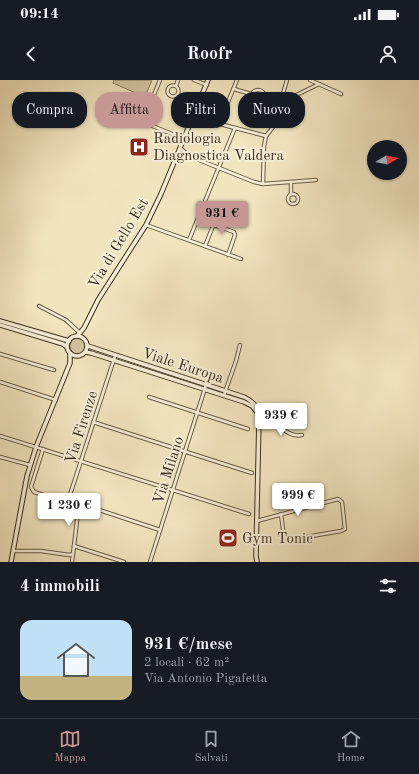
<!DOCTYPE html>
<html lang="it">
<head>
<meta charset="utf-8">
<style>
  :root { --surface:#171b24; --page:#20242c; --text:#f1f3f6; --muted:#9ea1a6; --line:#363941; --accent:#c59692 }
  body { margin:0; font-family:"Old Standard TT",serif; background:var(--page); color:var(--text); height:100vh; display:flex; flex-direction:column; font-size:15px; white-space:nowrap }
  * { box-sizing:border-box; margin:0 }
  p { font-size:13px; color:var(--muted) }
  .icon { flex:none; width:22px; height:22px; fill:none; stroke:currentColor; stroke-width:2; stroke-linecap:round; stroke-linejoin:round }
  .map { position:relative; height:482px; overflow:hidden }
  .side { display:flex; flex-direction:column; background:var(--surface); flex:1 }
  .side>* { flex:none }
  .hud { position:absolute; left:12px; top:12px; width:395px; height:36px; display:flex; gap:8px }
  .needle { width:26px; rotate:81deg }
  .buttons { position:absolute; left:367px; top:60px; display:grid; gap:8px }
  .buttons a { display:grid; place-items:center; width:40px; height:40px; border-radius:50%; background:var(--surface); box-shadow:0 1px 3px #0004; font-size:20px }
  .price { position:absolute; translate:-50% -34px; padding:0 9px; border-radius:4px; background:#fff; color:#222; font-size:13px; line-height:26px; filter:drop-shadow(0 1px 2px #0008) }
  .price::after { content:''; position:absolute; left:50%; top:24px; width:12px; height:9px; margin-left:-6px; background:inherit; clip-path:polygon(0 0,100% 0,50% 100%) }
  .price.current { background:var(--accent); color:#111 }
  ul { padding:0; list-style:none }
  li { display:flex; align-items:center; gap:12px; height:100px; padding:0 20px }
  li+li { border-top:1px solid var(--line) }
  li span { display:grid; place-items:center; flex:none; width:112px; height:80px; border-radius:12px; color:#555 }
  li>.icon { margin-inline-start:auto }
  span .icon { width:48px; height:48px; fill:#fffc; stroke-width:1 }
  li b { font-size:17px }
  h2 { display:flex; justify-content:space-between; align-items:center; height:48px; padding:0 20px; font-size:17px }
  .tag { padding:0 14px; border-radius:16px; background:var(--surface); box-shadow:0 1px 3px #0004; font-size:14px; line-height:36px }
  .tag.current { background:var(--accent); color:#111 }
  .status { display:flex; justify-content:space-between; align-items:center; height:28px; padding:0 20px; background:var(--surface); direction:ltr }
  .status svg { height:11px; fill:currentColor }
  header { display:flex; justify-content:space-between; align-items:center; height:52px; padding:0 20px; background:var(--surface); font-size:18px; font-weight:600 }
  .dock { display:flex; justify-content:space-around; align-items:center; height:56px; border-top:1px solid var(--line); background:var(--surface); font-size:11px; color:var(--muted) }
  .dock a { display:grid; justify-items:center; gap:2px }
  .dock .current { color:var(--accent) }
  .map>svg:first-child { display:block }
</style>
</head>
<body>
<div class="status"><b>09:14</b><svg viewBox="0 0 49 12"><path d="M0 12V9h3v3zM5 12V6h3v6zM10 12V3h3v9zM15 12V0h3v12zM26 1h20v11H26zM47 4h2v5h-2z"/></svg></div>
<header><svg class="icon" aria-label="back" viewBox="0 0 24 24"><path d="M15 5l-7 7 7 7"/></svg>Roofr<svg class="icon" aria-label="person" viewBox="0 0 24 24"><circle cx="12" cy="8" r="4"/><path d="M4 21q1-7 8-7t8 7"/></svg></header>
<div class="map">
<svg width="419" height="482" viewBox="0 0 419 482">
  <rect width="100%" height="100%" fill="#f1e5c0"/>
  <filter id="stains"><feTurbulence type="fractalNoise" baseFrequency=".005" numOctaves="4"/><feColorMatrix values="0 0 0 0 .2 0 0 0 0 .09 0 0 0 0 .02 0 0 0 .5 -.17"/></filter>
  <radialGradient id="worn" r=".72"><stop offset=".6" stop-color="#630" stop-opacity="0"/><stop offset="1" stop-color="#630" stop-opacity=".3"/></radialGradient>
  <g fill="#d2c6a4" stroke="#877a60">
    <path d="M114,0H152L145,17L113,3Z"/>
    <circle cx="78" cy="266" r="8"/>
  </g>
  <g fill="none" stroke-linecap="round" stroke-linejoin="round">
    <defs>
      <g id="street">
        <path d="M160,0L143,42L184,59"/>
        <path d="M194,0L207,5"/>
        <path d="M310,0L341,14"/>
        <circle cx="173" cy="11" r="5.5"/>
        <path d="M176,6L178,0"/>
        <path d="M234,9L251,14"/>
        <circle cx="258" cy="17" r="7"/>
        <path d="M264,18L280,23L319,4"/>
        <path d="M193,37L266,56"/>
        <path d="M219,44L237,0"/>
        <path d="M180,68L187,74"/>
        <path d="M178,74L189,76L254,102L263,104L316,100"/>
        <path d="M291,103V114"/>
        <path d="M263,104L264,66L266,56L273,47L287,0"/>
        <circle cx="293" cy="119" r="5"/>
        <path d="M146,145L241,179"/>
        <path d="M189,160L235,48"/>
        <path d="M205,166L213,146H217L234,152L235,155L228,175"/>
        <path d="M39,226L66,240L80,253"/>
        <path d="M0,274L54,290"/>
        <path d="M0,302L56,320"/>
        <path d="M224,315L236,281L240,265"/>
        <path d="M149,317L248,349"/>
        <path d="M259,341C262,341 266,341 269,341C280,345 289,358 302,355"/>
        <path d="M93,342L252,393"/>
        <path d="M0,356L249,434"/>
        <path d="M43,369L31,407L34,412L68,423"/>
        <path d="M0,377L30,385"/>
        <path d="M69,420L160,450"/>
        <path d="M78,428L67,424L115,276"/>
        <path d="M257,441L338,419L342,422L345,449L341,451L288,460L285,459L284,457L281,434"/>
        <path d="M74,466L124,482"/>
        <path d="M13,471H41L69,475L73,474"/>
        <path d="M72,482L79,424"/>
        <path d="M150,482L206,305"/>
      </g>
      <g id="secondary">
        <path d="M0,241L69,261"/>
        <path d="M0,245L63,264L67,267"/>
        <circle cx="77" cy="266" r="10"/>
        <path d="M77,256L84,248L98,220L146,145L161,114L208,0"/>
        <path d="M88,266L244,317C254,322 258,327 259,338L256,476L257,482"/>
        <path d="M86,272L91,273L244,322L252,326L256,331"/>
        <path d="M11,482L27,396L36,367L70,283V273"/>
      </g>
    </defs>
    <use href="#street" stroke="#695c45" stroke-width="4.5"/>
    <use href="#secondary" stroke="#3c2e1c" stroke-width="5.5"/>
    <use href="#street" stroke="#f6eed6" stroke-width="2.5"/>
    <use href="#secondary" stroke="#f6eed6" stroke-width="3.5"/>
  </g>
  <defs>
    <symbol id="hospital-square" viewBox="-11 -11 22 22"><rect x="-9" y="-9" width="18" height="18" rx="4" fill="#8f2418" stroke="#f6eed6"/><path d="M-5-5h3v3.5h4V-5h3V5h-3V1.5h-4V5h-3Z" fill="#fff"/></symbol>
    <symbol id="stadium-square" viewBox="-11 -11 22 22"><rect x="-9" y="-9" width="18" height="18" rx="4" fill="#8f2418" stroke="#f6eed6"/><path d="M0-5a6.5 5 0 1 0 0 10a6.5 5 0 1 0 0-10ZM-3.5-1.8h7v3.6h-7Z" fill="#fff"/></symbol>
  </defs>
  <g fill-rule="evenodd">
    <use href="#hospital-square" x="128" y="56" width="22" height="22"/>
    <use href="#stadium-square" x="217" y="447" width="22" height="22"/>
  </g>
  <g text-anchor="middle" stroke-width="4" stroke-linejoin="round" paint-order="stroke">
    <g font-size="15" fill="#3c2e1c" stroke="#f6eed6" text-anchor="start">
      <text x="153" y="63">Radiologia<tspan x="153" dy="17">Diagnostica Valdera</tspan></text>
      <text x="242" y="463">Gym Tonic</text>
    </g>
    <g font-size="15" fill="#3c2e1c" stroke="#f6eed6">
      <text transform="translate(118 163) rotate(-59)" y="5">Via di Gello Est</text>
      <text transform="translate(183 285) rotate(18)" y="5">Viale Europa</text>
      <text transform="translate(81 347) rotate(-72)" y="5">Via Firenze</text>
      <text transform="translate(168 390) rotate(-72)" y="5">Via Milano</text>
    </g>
  </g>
  <rect width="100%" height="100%" filter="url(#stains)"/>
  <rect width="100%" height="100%" fill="url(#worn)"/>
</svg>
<div class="buttons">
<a><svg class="needle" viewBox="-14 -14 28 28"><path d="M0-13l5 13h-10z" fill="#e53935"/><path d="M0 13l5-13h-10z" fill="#9ea1a6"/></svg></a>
</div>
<b class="price current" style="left:222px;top:155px">931 €</b>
<b class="price" style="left:281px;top:357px">939 €</b>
<b class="price" style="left:298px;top:437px">999 €</b>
<b class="price" style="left:69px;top:447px">1 230 €</b>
<div class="hud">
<a class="tag">Compra</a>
<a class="tag current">Affitta</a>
<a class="tag">Filtri</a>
<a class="tag">Nuovo</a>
</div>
</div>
<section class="side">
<h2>4 immobili<svg class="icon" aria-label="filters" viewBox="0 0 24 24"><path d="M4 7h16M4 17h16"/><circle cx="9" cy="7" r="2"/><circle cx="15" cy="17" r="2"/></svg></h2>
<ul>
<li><span style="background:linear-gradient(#bfe0f5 70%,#c2b280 0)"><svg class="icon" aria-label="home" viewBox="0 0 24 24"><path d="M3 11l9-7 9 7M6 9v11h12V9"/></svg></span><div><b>931 €/mese</b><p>2 locali · 62 m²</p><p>Via Antonio Pigafetta</p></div></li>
</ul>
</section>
<nav class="dock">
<a class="current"><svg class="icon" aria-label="map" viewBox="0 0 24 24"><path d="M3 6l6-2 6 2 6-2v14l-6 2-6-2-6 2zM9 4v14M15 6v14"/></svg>Mappa</a>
<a><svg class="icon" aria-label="saved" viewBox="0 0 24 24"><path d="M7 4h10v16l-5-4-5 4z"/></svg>Salvati</a>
<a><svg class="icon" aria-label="home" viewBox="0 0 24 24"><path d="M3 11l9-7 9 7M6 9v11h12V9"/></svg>Home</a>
</nav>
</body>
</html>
